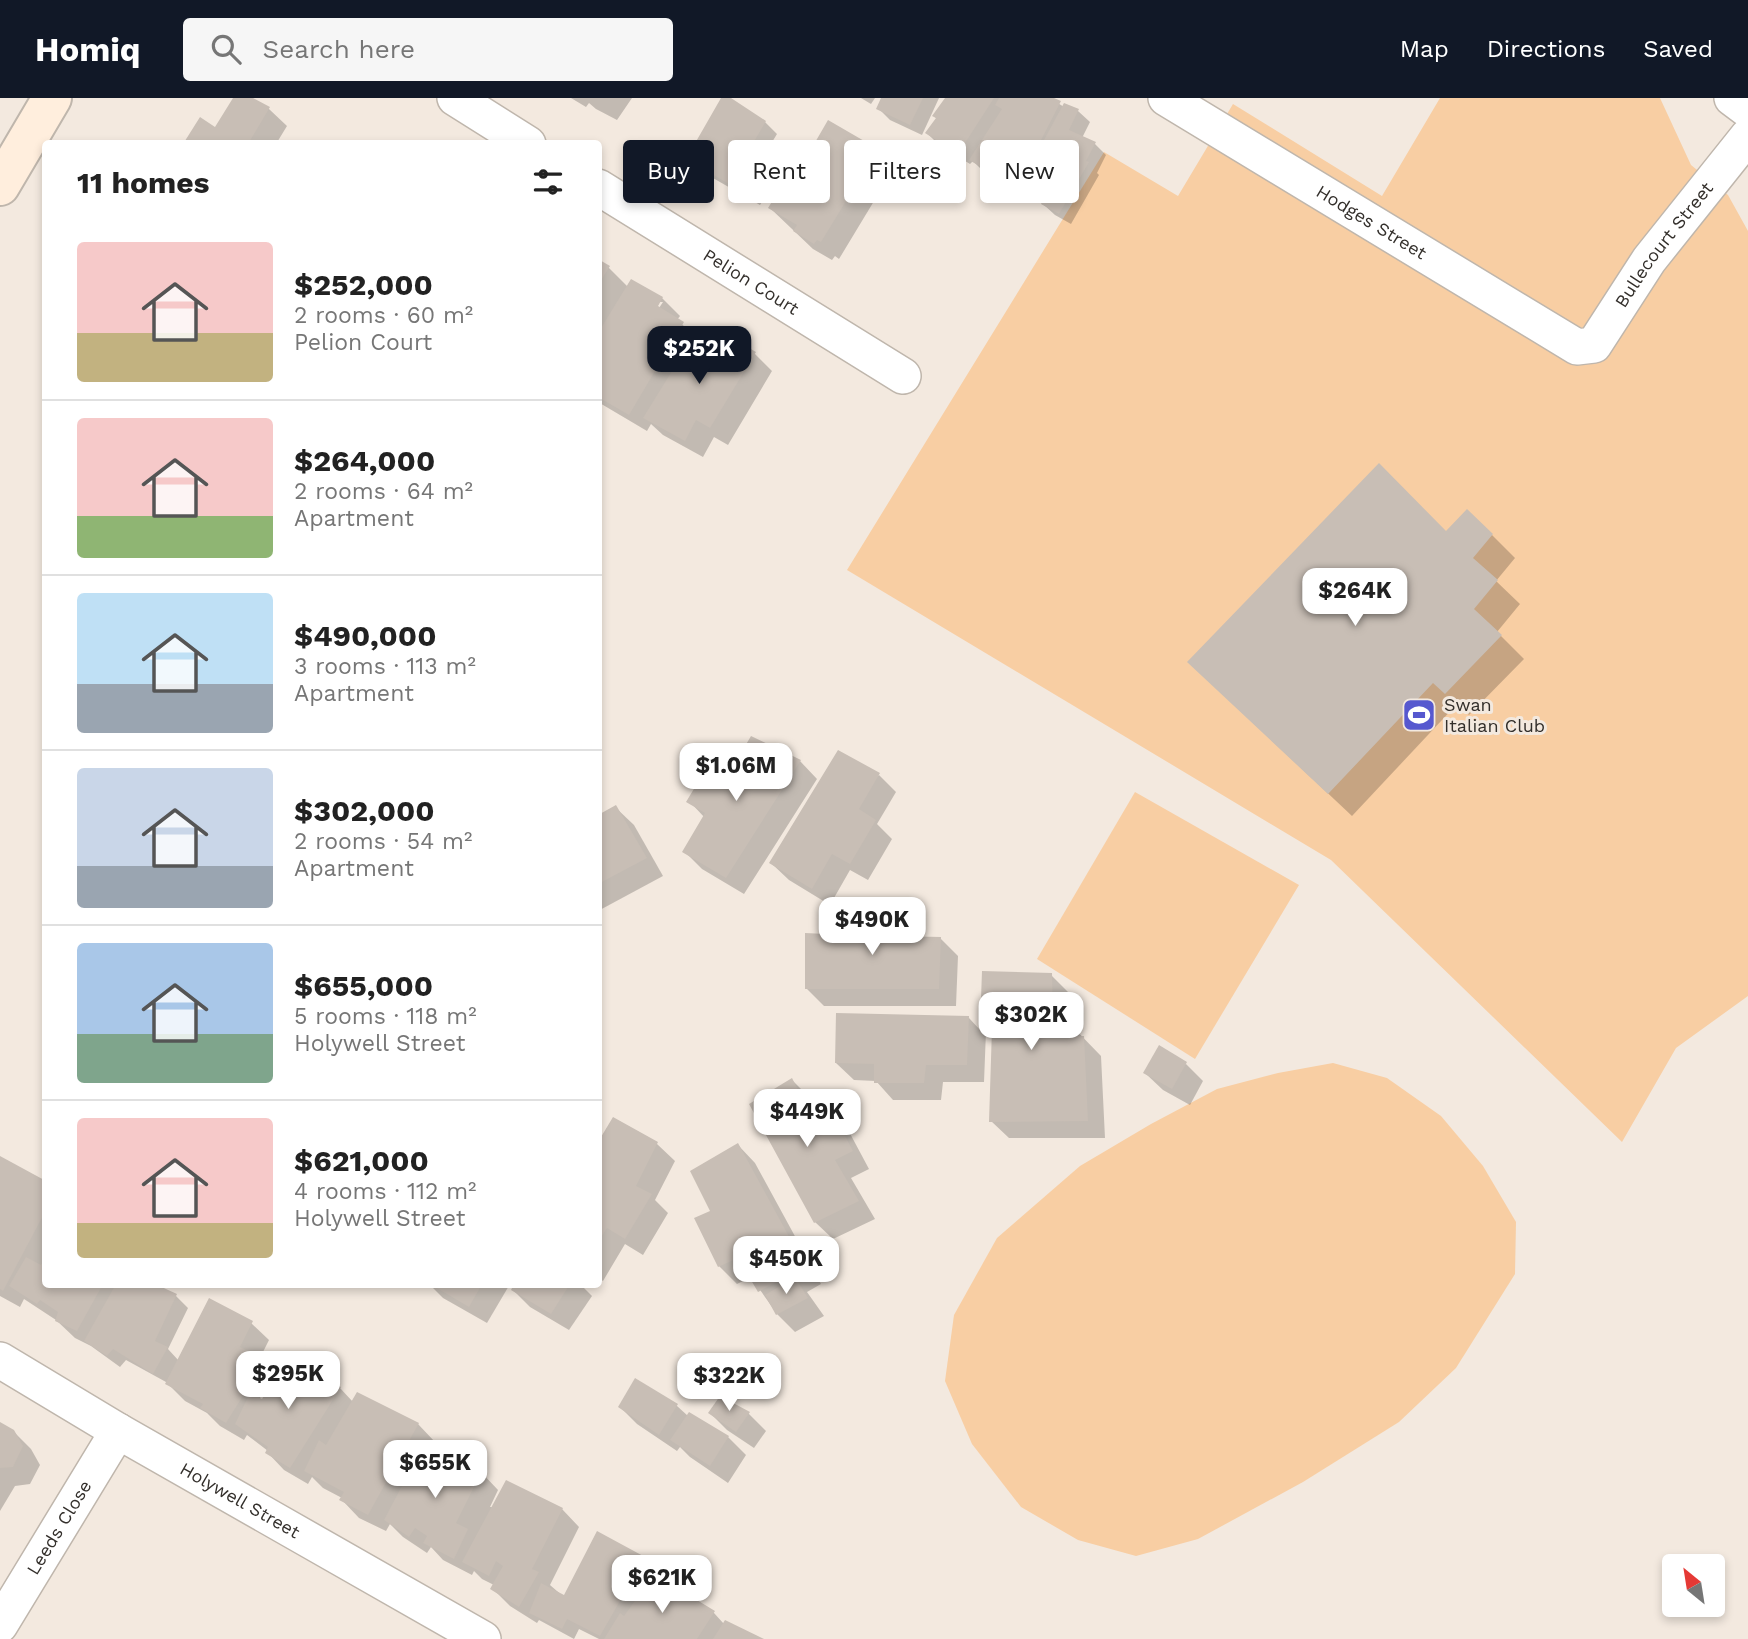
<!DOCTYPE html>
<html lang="en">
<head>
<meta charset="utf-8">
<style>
  :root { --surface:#fff; --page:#f6f6f6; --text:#222; --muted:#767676; --line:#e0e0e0; --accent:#111827 }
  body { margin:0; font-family:"Work Sans",sans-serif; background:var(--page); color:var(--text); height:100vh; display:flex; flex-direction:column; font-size:26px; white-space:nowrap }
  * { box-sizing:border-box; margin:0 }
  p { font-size:23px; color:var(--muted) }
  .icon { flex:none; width:38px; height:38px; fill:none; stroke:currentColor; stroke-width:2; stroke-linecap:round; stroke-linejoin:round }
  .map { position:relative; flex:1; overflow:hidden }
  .details { position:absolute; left:42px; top:42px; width:560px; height:1148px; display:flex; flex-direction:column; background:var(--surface); border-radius:7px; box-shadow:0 4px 10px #0003 }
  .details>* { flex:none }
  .guide { position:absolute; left:623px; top:42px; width:665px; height:63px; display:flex; gap:14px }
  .needle { width:46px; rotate:330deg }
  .fabs { position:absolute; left:1662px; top:1456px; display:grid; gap:14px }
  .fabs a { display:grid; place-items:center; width:63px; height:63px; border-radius:7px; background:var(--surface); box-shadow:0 4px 10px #0003; font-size:35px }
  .price { position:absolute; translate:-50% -60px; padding:0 16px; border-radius:14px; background:#fff; color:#222; font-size:23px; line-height:46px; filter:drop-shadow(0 2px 4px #0008) }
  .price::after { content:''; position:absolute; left:50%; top:42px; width:21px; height:16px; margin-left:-10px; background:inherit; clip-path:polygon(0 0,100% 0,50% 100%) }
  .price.selected { background:var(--accent); color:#fff }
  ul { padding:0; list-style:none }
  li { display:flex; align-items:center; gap:21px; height:175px; padding:0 35px }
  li+li { border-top:2px solid var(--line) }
  li span { display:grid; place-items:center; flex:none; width:196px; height:140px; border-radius:7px; color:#555 }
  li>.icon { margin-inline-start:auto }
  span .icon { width:84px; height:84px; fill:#fffc; stroke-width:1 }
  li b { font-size:30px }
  h2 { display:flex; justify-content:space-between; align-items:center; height:84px; padding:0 35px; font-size:30px }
  .tag { padding:0 24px; border-radius:7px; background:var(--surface); box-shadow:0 4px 10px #0003; font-size:24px; line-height:63px }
  .tag.selected { background:var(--accent); color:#fff }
  header { display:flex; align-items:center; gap:42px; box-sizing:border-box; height:98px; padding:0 35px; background:var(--accent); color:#fff }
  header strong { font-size:33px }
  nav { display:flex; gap:38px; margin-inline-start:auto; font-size:24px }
  .search { width:490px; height:63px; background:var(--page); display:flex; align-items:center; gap:18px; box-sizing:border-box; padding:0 24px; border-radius:7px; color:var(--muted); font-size:26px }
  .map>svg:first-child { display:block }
</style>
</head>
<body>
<header>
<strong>Homiq</strong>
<div class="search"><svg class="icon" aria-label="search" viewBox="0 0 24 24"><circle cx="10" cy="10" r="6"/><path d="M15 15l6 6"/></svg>Search here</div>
<nav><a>Map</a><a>Directions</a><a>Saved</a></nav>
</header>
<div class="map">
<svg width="1748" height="1541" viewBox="0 0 1748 1541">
  <rect width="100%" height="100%" fill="#f3e9df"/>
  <g fill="#f8cea3">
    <path d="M1440,0H1660L1691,67L1728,97L1748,133V898L1676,950L1622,1044L1331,762L847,472L1104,54L1178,98L1233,6L1382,98Z"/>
    <path d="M1135,694L1299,787L1195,961L1037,861Z"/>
    <path d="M1333,965L1387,980L1441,1018L1483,1068L1516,1124L1515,1176L1456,1270L1399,1324L1303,1384L1198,1441L1136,1458L1078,1442L1021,1409L972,1346L945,1283L954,1217L997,1140L1080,1068L1151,1026L1217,991L1278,975Z"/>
  </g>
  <g fill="#0003" fill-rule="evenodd">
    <path d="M235,0H249L269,11L287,28L276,46H185L216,32Z"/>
    <path d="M571,0H632L617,22L596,11L589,5L586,9Z"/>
    <path d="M723,0H728L765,24L777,36L758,67L776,83L760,107L699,72L688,61Z"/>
    <path d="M861,0H875L871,6Z"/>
    <path d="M883,0H939L922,37L890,22L878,10Z"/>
    <path d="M947,0H1050L1064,9L1078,13L1090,24L1082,40L1095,46L1106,57L1097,75L1099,77L1071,126L1055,117L1043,106L1048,95L1038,90L1029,81L1021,95L983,73L973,63L970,66L939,47L927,35L938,22L934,18Z"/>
    <path d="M877,52L894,70L839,161L835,158L832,162L813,151L770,110L791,89Z"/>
    <path d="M598,163L608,169L628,189L662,200L680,218L677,222L701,243L700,245L717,255L755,256L772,273L728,347L714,339L703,359L663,337L651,326L647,333L598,304ZM659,204H663L655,216Z"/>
    <path d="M1446,435L1492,437L1515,460L1496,483L1520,506L1497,534L1524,561L1469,617L1457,606L1352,718L1213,587Z"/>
    <path d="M800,663L817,681L744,796L702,771L685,754L705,720L689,703L732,675Z"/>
    <path d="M879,677L896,694L877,726L892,741L868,782L850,772L830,807L789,782L771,765Z"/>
    <path d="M616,710L634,727L663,778L598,813V719Z"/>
    <path d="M896,819L914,836V840H940L958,858L956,908H824L806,890Z"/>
    <path d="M984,874L1051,877L1069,895L1070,926L1101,958L1105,1040H1009L991,1023L994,941L986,933L984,984H943L941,1002H893L876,983L854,982L836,965L969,920L981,933Z"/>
    <path d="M1186,966L1203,983L1190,1007L1163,992L1145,975Z"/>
    <path d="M792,982L809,999L818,1016L829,1010L846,1028L869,1071L851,1080L875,1121L833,1141L815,1124Z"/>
    <path d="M613,1022L657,1046L675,1063L655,1102L668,1115L643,1157L625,1146L603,1183L598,1180V1047Z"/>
    <path d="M738,1047L755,1065L821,1186L807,1194L824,1218L795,1234L777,1216L751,1179L737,1186L719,1168L712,1114Z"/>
    <path d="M0,1060L46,1085V1186H151L176,1198L188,1210L168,1251L179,1263L251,1225L269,1242L259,1262L272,1276L259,1302L340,1290L353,1304L418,1326L435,1344L431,1351L481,1374L498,1392L490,1409L562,1411L579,1429L550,1487L565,1500L598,1436L644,1461L656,1472L653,1477L714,1515L724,1526L760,1541H599L579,1531L574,1541L539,1522L537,1525L510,1508L492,1490L494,1487L482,1481L474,1473L472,1477L443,1462L431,1449L427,1455L403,1439L390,1426L386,1433L359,1420L342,1402V1400L323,1390L312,1379L308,1386L284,1372L267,1354L268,1353L247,1337L244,1342L220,1328L207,1315L185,1303L166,1284L126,1262L120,1269L91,1248L75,1240L56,1222L24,1201L20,1209L0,1198Z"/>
    <path d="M429,1186H510L487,1225L443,1200Z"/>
    <path d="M516,1186H580L592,1198L569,1232L530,1209L513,1192Z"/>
    <path d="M636,1282L677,1308L688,1318L728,1339L746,1357L728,1385L690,1359L680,1349L677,1353L637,1326L620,1309Z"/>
    <path d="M710,1315H748L766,1333L754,1350L727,1332Z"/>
    <path d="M0,1326L13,1333L31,1351L40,1367L30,1386L15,1388L0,1413Z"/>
  </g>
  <g fill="#c8beb5">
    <path d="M233,0H253L270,9L248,46H183L200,19L215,29Z"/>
    <path d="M721,0H731L766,23L746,57L765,70L748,97L686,61Z"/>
    <path d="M881,0H923L910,27L876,11Z"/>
    <path d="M945,0H994L958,56L925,35L936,20L932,18Z"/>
    <path d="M999,0H1054L1061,3L1039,46L1032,43L1009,85L969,62L1002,11L995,7Z"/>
    <path d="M1064,5L1079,11L1069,32L1096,44L1086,63L1089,64L1059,116L1041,106L1048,91L1024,79Z"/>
    <path d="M828,22L878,51L821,144L817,142L814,146L793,133L797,127L768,110L785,83L791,86Z"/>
    <path d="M598,161L610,168L598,187Z"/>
    <path d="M631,181L663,199L658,208L684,224L629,317L598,299V235Z"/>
    <path d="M725,236L756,254L710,330L696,322L685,343L643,320L693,239L716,252Z"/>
    <path d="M1379,365L1446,433L1467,411L1493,436L1473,460L1498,482L1474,511L1502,537L1445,596L1433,585L1328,696L1187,564Z"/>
    <path d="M751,638L801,662L726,780L682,754L705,715L686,704L712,661L731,672Z"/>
    <path d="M838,652L880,675L859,711L876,722L850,766L832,756L812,791L769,765Z"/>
    <path d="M616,707L647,760L598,786V717Z"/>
    <path d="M850,813L897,817L896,838L941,839L939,891H805V835L847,837Z"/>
    <path d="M982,873L1052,875L1053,920H1066L1065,938H1084L1088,1023L989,1024L992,930L980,929Z"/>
    <path d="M836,915L969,918L967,967H926L924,985H874V966L835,965Z"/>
    <path d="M1159,947L1187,964L1172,991L1143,975Z"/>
    <path d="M792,980L811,1018L829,1008L853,1053L835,1062L859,1103L814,1125L749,1006Z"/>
    <path d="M613,1019L658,1044L636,1088L652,1096L625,1141L607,1130L598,1144V1044Z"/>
    <path d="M738,1045L805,1168L758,1194L738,1160L718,1169L694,1120L710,1113L690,1073Z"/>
    <path d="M0,1058L46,1083V1112L3,1193L0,1191Z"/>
    <path d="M26,1159L41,1167L46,1159V1186H103L77,1233L55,1223L58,1214L40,1202L37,1206L9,1188Z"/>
    <path d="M795,1179L808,1200L776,1217L765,1197Z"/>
    <path d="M116,1186H155L177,1196L155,1243L168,1249L153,1276L113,1251L107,1258L84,1243Z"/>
    <path d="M430,1186H482L469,1209Z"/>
    <path d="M514,1186H570L551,1216L511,1192Z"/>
    <path d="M209,1200L253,1223L240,1249L256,1257L238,1292L244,1296L226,1325L200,1310L203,1306L165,1286Z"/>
    <path d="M287,1259L341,1289L290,1370L265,1355L268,1349L235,1326L250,1295L262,1301Z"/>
    <path d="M635,1280L678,1306L659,1337L618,1309Z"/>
    <path d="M357,1294L419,1325L368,1417L339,1402L344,1394L304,1373L319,1342L326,1347Z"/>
    <path d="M720,1298L750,1314L736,1334L708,1315Z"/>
    <path d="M689,1314L729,1338L710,1368L670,1342Z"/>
    <path d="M0,1324L14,1332L23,1348L13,1369L0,1370Z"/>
    <path d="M424,1346L482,1373L456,1425L468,1431L454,1461L423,1445L427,1438L415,1430L409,1439L384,1422Z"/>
    <path d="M506,1382L563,1410L532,1471L539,1474L519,1509L490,1491L503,1468L496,1463L489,1478L462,1464Z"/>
    <path d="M597,1433L645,1459L600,1538L567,1521L562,1531L529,1515L541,1485L564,1497Z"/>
    <path d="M654,1476L715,1513L697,1541H604L620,1515L624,1518Z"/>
    <path d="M725,1522L764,1541H713Z"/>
  </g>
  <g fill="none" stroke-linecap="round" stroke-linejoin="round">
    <defs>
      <g id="street">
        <path d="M455,0L528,46"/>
        <path id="s1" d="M1166,0L1577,249L1594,247L1649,162L1748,38"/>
        <path d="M1732,0L1748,12"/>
        <path id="s2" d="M598,89L903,278"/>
        <path id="s3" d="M0,1262L118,1333L483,1541"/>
        <path id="s4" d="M0,1527L118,1333"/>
      </g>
      <path id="secondary" d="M0,88L52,0"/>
    </defs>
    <use href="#street" stroke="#bfb6ac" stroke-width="38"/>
    <use href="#secondary" stroke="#bfb6ac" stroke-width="42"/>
    <use href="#street" stroke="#fff" stroke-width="35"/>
    <use href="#secondary" stroke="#fed" stroke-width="38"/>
  </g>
  <defs>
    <symbol id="stadium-square" viewBox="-11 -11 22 22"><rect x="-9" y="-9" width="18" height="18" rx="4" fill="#5658cf" stroke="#f3e9df"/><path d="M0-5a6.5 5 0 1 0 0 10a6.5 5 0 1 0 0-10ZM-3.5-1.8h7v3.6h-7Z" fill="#fff"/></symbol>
  </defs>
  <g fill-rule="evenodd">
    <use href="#stadium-square" x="1400" y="598" width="38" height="38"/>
  </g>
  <g text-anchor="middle" stroke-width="6" stroke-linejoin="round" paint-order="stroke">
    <g font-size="18" fill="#332f2b" stroke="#f3e9df">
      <text dy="6" stroke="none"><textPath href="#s1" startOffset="240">Hodges Street</textPath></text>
      <text dy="6" stroke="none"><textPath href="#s1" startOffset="620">Bullecourt Street</textPath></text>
      <text dy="6" stroke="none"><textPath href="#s2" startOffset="180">Pelion Court</textPath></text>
      <text dy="6" stroke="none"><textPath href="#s3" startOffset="278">Holywell Street</textPath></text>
      <text dy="6" stroke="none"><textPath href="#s4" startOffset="114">Leeds Close</textPath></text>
    </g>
    <g font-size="18" fill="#332f2b" stroke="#f3e9df" text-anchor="start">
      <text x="1444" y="613">Swan<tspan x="1444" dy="21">Italian Club</tspan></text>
    </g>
  </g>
</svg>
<div class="fabs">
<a><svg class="needle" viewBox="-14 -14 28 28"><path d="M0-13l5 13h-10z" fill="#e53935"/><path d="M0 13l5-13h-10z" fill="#767676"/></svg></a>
</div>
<b class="price selected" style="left:699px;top:288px">$252K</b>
<b class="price" style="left:1355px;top:530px">$264K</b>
<b class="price" style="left:736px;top:705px">$1.06M</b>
<b class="price" style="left:872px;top:859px">$490K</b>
<b class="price" style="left:1031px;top:954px">$302K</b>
<b class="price" style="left:807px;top:1051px">$449K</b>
<b class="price" style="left:786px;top:1198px">$450K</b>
<b class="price" style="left:288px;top:1313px">$295K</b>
<b class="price" style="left:729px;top:1315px">$322K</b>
<b class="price" style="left:435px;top:1402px">$655K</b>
<b class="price" style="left:662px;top:1517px">$621K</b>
<div class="guide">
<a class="tag selected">Buy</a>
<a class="tag">Rent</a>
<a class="tag">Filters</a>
<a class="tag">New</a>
</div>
<section class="details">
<h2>11 homes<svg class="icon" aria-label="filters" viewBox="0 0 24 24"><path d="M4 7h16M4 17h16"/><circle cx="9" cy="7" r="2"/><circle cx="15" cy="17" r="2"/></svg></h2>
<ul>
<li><span style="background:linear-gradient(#f6c9c9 65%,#c2b280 0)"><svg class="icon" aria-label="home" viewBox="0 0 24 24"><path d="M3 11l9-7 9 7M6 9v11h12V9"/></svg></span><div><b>$252,000</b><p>2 rooms · 60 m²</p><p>Pelion Court</p></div></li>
<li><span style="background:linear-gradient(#f6c9c9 70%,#8fb573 0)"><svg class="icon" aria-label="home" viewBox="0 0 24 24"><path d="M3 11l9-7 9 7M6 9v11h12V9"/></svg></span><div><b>$264,000</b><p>2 rooms · 64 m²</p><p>Apartment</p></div></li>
<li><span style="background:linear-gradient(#bfe0f5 65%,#9aa5b1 0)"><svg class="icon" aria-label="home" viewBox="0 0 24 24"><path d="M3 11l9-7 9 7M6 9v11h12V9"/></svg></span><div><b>$490,000</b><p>3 rooms · 113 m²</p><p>Apartment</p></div></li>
<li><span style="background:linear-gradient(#c9d6e8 70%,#9aa5b1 0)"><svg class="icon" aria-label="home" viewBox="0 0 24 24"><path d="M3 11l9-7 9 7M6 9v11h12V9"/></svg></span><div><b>$302,000</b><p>2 rooms · 54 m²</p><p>Apartment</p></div></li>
<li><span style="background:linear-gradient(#a9c7e8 65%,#7fa58c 0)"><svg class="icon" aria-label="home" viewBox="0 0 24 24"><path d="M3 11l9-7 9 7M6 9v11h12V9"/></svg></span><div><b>$655,000</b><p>5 rooms · 118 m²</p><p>Holywell Street</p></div></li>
<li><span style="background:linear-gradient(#f6c9c9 75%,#c2b280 0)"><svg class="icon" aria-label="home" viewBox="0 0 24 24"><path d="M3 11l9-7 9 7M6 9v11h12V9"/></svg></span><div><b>$621,000</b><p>4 rooms · 112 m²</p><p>Holywell Street</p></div></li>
</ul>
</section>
</div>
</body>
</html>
